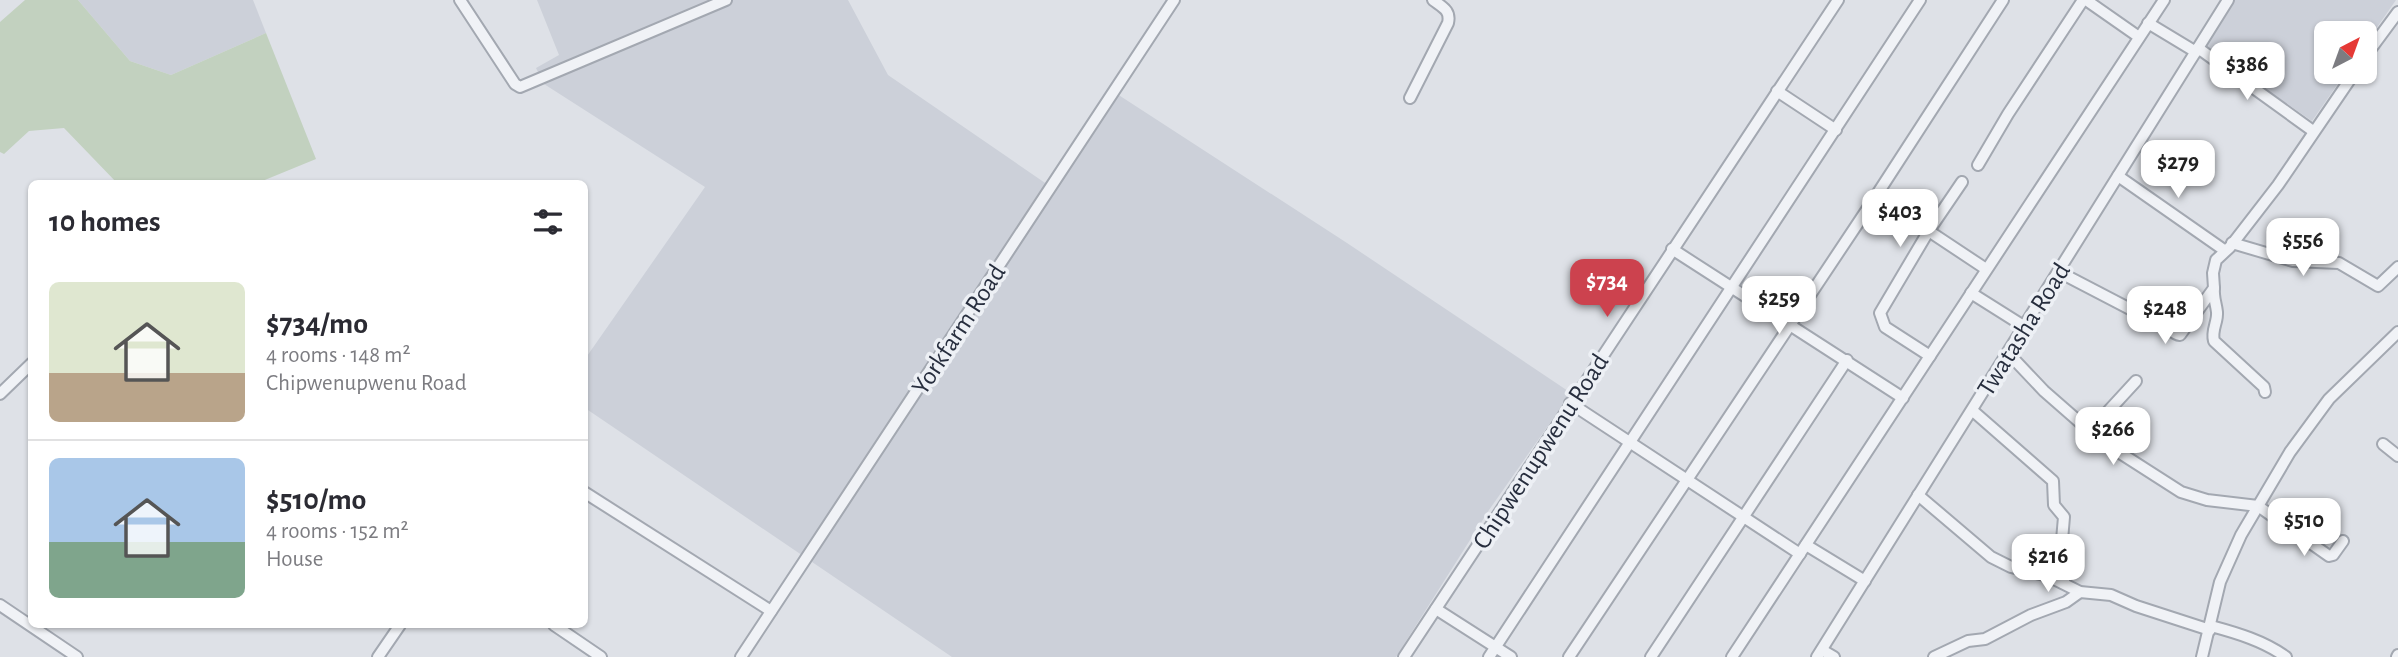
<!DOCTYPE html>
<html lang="en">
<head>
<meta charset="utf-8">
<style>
  :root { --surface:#fff; --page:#f7f7f7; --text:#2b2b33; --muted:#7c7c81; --line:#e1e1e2; --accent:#cc424e }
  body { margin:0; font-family:"Alegreya Sans",sans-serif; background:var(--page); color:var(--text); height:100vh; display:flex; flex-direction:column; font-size:26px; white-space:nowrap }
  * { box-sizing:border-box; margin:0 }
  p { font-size:23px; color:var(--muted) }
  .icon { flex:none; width:38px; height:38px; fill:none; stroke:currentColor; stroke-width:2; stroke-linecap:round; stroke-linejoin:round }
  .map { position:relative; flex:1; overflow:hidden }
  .side { position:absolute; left:28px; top:180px; width:560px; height:448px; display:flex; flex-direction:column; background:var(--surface); border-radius:10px; box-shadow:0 2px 5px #0004 }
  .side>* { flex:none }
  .needle { width:46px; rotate:41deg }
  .buttons { position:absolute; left:2314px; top:21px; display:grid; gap:14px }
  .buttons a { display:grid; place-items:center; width:63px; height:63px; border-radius:10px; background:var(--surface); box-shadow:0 2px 5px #0004; font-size:35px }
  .price { position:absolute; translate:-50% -60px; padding:0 16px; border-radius:14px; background:#fff; color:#222; font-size:23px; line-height:46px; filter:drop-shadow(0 2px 4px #0008) }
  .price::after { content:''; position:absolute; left:50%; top:42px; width:21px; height:16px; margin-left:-10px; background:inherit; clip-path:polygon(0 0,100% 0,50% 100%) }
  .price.current { background:var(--accent); color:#fff }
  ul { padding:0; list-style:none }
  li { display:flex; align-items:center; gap:21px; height:175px; padding:0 21px }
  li+li { border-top:2px solid var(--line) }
  li span { display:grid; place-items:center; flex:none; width:196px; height:140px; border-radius:10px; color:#555 }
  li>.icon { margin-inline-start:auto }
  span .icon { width:84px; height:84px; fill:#fffc; stroke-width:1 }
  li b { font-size:30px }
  h2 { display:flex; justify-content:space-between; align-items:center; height:84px; padding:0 21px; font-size:30px }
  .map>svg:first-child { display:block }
</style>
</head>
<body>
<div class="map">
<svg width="2398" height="657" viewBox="0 0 2398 657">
  <rect width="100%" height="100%" fill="#dee1e7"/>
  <g fill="#ccd0d9">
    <path d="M78,0H253L266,33L171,75L130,61Z"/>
    <path d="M537,0H848L888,75L1051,187L1114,92L1347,243L1571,393L1489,510L1396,657H952L585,408V359L705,187L544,84L536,68L559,55Z"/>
    <path d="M2232,0H2396L2364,46V33H2326V72H2346L2312,121L2203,46Z"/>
  </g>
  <path fill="#c2d1bf" d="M25,0H78L130,61L171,75L266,33L316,159L255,184H118L64,128L29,131L4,154L0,152V22Z"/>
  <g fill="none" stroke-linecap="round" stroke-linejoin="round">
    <defs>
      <g id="street">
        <path d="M460,0L515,84L520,87L726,0"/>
        <path d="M2086,0L2139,37"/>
        <path d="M2148,23L2196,52"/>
        <path d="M2198,48L2313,131"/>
        <path d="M2364,58L2398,12"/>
        <path d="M1777,91L1836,130"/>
        <path d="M1410,98L1448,23C1451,10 1442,7 1433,0"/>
        <path d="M1978,165L2008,114L2083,0"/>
        <path d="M2118,176L2224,250"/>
        <path d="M1876,196L1986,269"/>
        <path d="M2232,243L2293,261L2339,263L2378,286L2398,267"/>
        <path d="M1672,249L1903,398"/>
        <path d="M2059,272L2157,323C2169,325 2171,334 2180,335L2214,288L2213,273L2216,260L2230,247L2278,185L2355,72"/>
        <path d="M2214,288C2213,297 2216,303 2217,312C2218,322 2211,330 2214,341L2264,387L2265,392"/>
        <path d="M1971,293L2025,327"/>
        <path d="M2009,354L2044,391L2084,426L2117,451L2181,492L2207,500L2258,506L2329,556L2333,555L2343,541"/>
        <path d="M1930,356L1885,327L1880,313L1928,232L1962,182"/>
        <path d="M0,394L32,363"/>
        <path d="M1570,403L1800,554"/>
        <path d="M1973,411L2053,481L2054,505L2064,517L2062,540L2067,555L2068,568L2063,583"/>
        <path d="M2090,431L2136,381"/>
        <path d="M2383,444L2398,456"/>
        <path d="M584,492L771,611"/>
        <path d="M1918,495L1991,557L2011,567L2048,576L2080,592L2111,595L2136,606L2210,630"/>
        <path d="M1806,545L1865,581"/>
        <path d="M0,605L77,657"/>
        <path d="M1436,609L1511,657"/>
        <path d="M554,625L601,657"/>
        <path d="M2211,626C2237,633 2264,641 2286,657"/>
        <path d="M1822,650L1834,657"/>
        <path d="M378,657L400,625"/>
        <path d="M741,657L1174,0"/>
        <path d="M1404,657L1838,0"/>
        <path d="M1489,657L1920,0"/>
        <path d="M1569,657L1876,196L2003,0"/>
        <path d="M1651,657L1847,360"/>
        <path d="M1732,657L2164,0"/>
        <path d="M1817,657L2228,0"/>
        <path d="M1934,657L1968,641L1985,639L2031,615L2066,602L2080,592"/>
        <path d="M2202,657L2220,582L2241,535L2290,452L2329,399L2398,332"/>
        <path d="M2397,657L2398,655"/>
      </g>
    </defs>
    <use href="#street" stroke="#a3a8b1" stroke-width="14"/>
    <use href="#street" stroke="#f0f2f6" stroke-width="10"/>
  </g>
  <g text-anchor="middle" stroke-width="7" stroke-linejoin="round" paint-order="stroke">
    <g font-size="26" fill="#272e3e" stroke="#edf0f5">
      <text transform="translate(958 329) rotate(-57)" y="9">Yorkfarm Road</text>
      <text transform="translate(2023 329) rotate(-58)" y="9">Twatasha Road</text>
      <text transform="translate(1540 451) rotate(-57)" y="9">Chipwenupwenu Road</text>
    </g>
  </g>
</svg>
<div class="buttons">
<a><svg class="needle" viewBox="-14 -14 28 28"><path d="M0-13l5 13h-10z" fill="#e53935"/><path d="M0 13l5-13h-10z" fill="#7c7c81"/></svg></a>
</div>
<b class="price" style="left:2247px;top:102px">$386</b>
<b class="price" style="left:2178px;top:200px">$279</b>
<b class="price" style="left:1900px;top:249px">$403</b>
<b class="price" style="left:2303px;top:278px">$556</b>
<b class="price current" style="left:1607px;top:319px">$734</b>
<b class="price" style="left:1779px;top:336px">$259</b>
<b class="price" style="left:2165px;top:346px">$248</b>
<b class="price" style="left:2113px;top:467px">$266</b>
<b class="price" style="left:2304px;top:558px">$510</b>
<b class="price" style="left:2048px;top:594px">$216</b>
<section class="side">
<h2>10 homes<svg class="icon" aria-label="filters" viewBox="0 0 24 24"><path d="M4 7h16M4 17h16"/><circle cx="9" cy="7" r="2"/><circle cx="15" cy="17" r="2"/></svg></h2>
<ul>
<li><span style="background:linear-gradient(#dfe7d0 65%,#b9a48a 0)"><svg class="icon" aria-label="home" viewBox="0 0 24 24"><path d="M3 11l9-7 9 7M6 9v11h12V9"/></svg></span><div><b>$734/mo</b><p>4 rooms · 148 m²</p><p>Chipwenupwenu Road</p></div></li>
<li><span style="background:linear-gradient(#a9c7e8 60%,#7fa58c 0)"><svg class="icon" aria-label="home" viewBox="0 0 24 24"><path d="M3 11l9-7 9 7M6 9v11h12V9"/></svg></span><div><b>$510/mo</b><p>4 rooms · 152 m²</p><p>House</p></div></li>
</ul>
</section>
</div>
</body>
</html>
